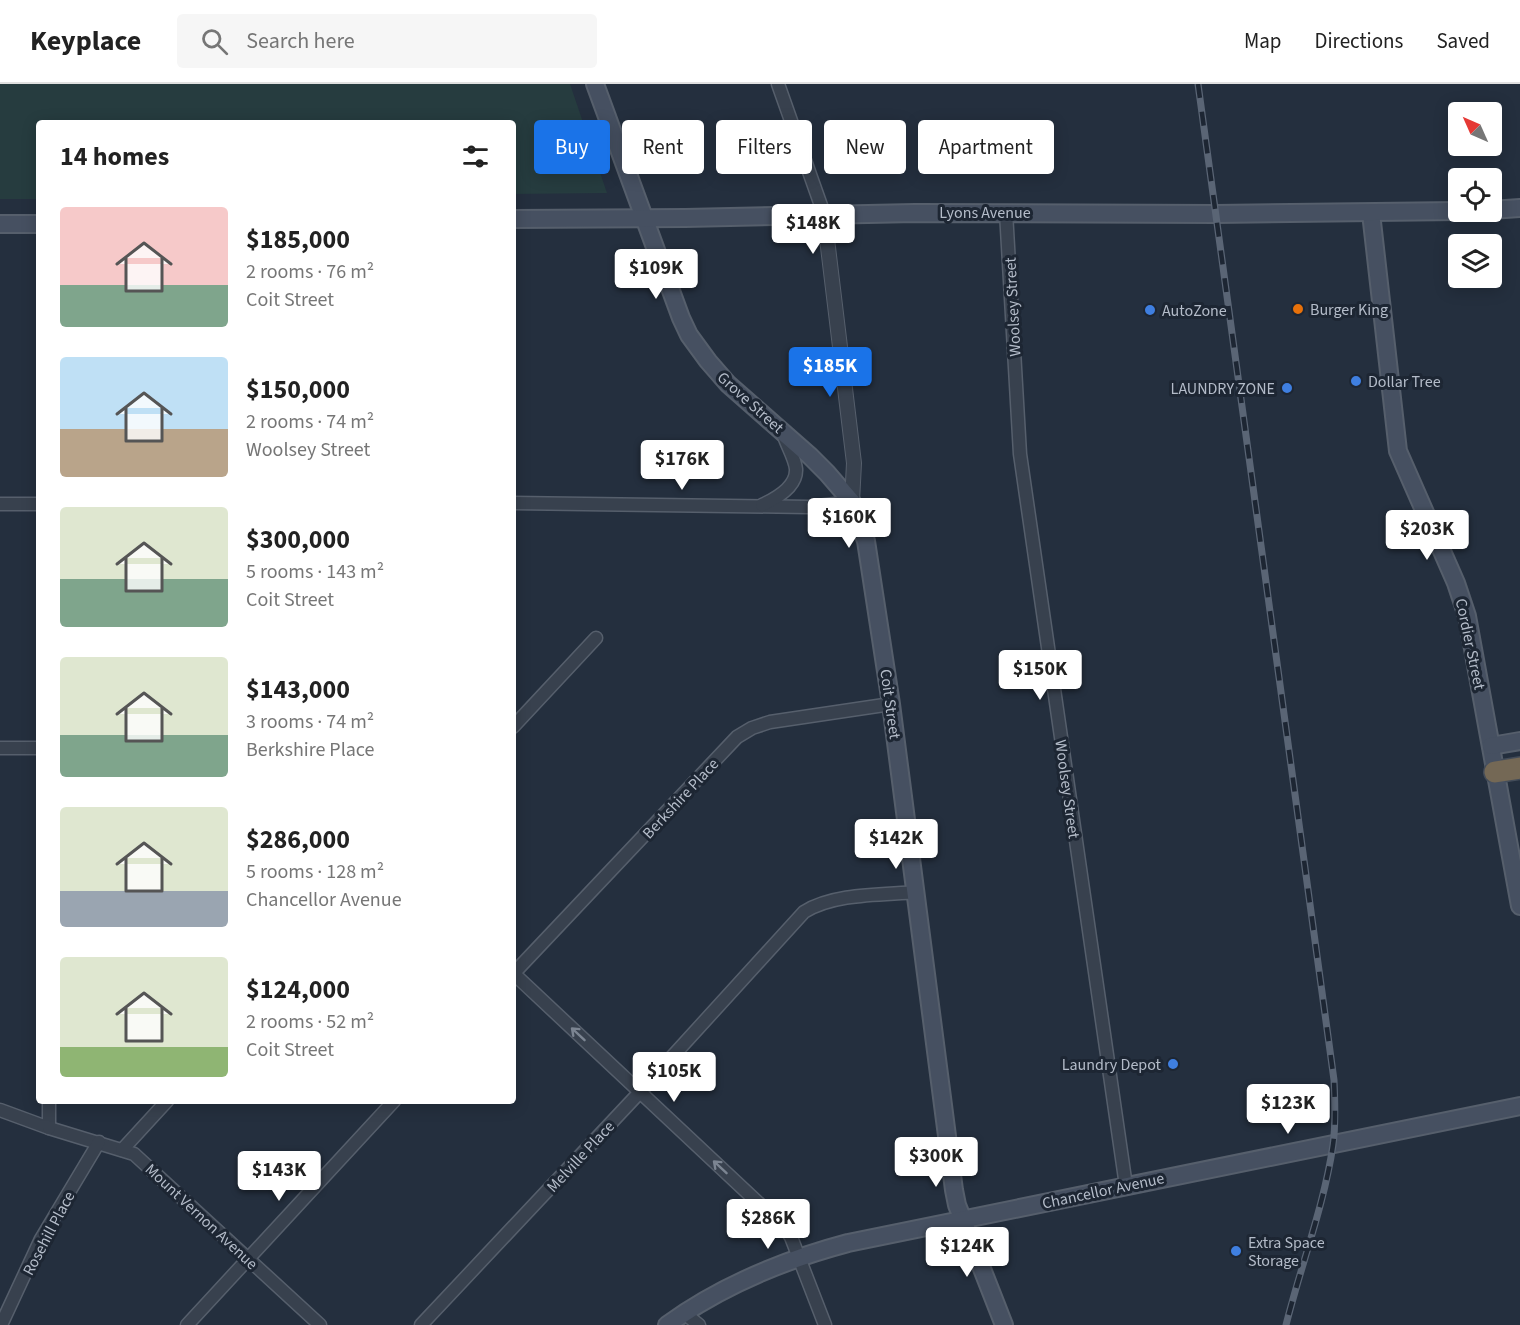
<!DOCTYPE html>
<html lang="en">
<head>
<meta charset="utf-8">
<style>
  :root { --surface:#fff; --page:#f6f6f6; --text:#222; --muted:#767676; --line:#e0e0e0; --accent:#1a73e8 }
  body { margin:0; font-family:"Source Sans 3",sans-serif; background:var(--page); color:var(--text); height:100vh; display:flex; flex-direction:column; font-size:22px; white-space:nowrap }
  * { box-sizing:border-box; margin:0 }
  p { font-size:20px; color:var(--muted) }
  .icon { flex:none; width:33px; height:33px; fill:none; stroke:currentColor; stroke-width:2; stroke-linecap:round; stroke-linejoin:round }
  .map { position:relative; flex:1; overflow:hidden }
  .panel { position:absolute; left:36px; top:36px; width:480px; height:984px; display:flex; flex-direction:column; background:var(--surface); border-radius:6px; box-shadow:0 3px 15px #0003 }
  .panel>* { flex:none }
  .guide { position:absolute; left:534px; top:36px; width:570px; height:54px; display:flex; gap:12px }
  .needle { width:39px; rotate:315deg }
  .tools { position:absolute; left:1448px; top:18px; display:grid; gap:12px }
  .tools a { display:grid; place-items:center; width:54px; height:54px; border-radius:6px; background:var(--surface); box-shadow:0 3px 15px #0003; font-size:30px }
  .price { position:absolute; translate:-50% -51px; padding:0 14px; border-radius:6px; background:#fff; color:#222; font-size:20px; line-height:39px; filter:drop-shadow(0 2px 3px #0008) }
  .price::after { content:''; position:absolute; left:50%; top:36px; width:18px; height:14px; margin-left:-9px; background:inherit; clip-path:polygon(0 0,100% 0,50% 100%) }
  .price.active { background:var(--accent); color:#fff }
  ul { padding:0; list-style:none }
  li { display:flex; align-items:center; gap:18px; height:150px; padding:0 24px }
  li span { display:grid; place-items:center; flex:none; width:168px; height:120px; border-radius:6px; color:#555 }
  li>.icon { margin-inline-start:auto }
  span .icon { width:72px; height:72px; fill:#fffc; stroke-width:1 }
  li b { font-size:26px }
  h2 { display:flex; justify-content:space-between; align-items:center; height:72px; padding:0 24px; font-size:26px }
  .pill { padding:0 21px; border-radius:6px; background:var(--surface); box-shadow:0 3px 15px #0003; font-size:21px; line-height:54px }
  .pill.active { background:var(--accent); color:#fff }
  header { display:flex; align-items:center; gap:36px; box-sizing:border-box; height:84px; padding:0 30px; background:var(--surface); border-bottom:2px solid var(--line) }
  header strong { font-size:28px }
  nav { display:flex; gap:33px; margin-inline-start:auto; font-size:21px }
  .search { width:420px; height:54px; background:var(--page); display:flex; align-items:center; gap:15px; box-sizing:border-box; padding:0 21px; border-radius:6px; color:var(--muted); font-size:22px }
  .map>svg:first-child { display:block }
</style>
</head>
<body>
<header>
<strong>Keyplace</strong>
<div class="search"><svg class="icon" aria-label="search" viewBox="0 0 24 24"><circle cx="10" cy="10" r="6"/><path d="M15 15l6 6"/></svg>Search here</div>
<nav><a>Map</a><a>Directions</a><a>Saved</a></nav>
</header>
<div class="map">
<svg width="1520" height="1241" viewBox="0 0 1520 1241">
  <rect width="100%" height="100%" fill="#242f3e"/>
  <path fill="#263c3f" d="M0,0H570L607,109L513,110V39H39V115H0Z"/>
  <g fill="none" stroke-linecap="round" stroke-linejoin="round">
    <defs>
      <g id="minor">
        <path d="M778,0L824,130"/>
        <path d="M1006,128L1020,370L1126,1102"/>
        <path d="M513,419L809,423L852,418"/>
        <path d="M0,420H39"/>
        <path d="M762,421C775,415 797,403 796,385C795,374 786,360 783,349"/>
        <path d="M513,643L596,554"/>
        <path d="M0,664H39"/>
        <path d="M513,889L784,1143L791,1153L825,1241"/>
        <path d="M513,890L737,653L752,644L770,638L891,620"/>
        <path d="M0,1026L49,1044L134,1070L320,1241"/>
        <path d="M49,1044V1017"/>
        <path d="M122,1066L167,1017"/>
        <path d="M684,1229L699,1241"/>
        <path d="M1,1241L41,1155L99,1058"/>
        <path d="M187,1241L394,1017"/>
        <path d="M421,1241L640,1008L804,828C834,809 882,811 917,808"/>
      </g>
      <path id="tertiary" d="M824,130L854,379L852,418"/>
      <g id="secondary">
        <path d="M595,0L681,234L689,251L708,277L728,300L810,372L827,389L852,418L866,457L891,620L954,1106L957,1121L1004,1241"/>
        <path d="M1491,126L1520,124"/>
        <path d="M1371,129L1398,367L1456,499L1467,532L1520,822"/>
        <path d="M513,135L685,134L915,129L1216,130L1458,127"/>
        <path d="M0,140H39"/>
        <path d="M1491,662L1520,657"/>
        <path d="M667,1241C721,1202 784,1176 848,1159L1520,1022"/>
      </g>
      <path id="motorway" d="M1495,688L1520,684"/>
    </defs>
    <use href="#minor" stroke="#565f6c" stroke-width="15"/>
    <use href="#tertiary" stroke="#565f6c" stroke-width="16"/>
    <use href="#secondary" stroke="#565f6c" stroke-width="20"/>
    <use href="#motorway" stroke="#434c59" stroke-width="24"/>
    <use href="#minor" stroke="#38414e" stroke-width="12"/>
    <use href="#tertiary" stroke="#38414e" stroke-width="14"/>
    <use href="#secondary" stroke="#465061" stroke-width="16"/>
    <use href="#motorway" stroke="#746855" stroke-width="21"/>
    <defs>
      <path id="rail" d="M1198,0L1334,996C1335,1018 1336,1040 1333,1061C1324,1122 1301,1181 1286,1241"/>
    </defs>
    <use href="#rail" stroke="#5a6575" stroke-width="7"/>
    <use href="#rail" stroke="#1d2633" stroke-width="4.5" stroke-dasharray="14" stroke-linecap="butt"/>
  </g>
  <defs><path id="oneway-shaft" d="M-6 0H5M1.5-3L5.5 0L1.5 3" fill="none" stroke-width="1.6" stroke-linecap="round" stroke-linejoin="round" transform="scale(1.5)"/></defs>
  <g stroke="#7c8592">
    <use href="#oneway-shaft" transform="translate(578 950) rotate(-137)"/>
    <use href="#oneway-shaft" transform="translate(720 1083) rotate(-137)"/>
  </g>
  <circle fill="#e8710a" stroke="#1d2633" stroke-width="2" cx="1298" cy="225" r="6"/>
  <g fill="#3f7fe0" stroke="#1d2633" stroke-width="2">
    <circle cx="1150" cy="226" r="6"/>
    <circle cx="1356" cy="297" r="6"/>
    <circle cx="1287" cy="304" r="6"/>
    <circle cx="1173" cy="980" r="6"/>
    <circle cx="1236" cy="1167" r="6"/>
  </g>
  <g text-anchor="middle" stroke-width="6" stroke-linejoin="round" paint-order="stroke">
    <g font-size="16" fill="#b4bcc9" stroke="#1d2633">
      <text x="985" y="134">Lyons Avenue</text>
      <text transform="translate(1012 223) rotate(-93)" y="6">Woolsey Street</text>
      <text transform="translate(751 318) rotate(42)" y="6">Grove Street</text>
      <text transform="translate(1471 560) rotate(78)" y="6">Cordier Street</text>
      <text transform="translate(891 620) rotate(82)" y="6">Coit Street</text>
      <text transform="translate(1068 705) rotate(82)" y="6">Woolsey Street</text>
      <text transform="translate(680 714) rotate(-47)" y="6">Berkshire Place</text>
      <text transform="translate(580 1072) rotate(-47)" y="6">Melville Place</text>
      <text transform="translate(1103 1106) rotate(-12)" y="6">Chancellor Avenue</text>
      <text transform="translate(202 1132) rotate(43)" y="6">Mount Vernon Avenue</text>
      <text transform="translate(48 1149) rotate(-62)" y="6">Rosehill Place</text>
    </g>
    <g font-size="16" fill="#b4bcc9" stroke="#1d2633" text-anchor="start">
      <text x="1310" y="231">Burger King</text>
      <text x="1162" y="232">AutoZone</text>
      <text x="1368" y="303">Dollar Tree</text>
      <text x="1275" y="310" text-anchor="end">LAUNDRY ZONE</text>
      <text x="1161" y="986" text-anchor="end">Laundry Depot</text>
      <text x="1248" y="1164">Extra Space<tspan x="1248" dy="18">Storage</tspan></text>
    </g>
  </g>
</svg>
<div class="tools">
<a><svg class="needle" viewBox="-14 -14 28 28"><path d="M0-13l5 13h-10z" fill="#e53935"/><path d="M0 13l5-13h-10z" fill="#767676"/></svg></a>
<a><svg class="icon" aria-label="locate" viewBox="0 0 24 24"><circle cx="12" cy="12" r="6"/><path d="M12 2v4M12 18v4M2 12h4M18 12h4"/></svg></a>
<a><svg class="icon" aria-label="layers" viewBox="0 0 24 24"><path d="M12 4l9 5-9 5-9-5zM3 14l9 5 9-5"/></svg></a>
</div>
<b class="price" style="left:813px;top:171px">$148K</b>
<b class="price" style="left:656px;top:216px">$109K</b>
<b class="price active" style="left:830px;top:314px">$185K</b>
<b class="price" style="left:682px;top:407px">$176K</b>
<b class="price" style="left:849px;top:465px">$160K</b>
<b class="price" style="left:1427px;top:477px">$203K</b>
<b class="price" style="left:1040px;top:617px">$150K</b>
<b class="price" style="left:896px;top:786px">$142K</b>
<b class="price" style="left:674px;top:1019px">$105K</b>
<b class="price" style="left:1288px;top:1051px">$123K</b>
<b class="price" style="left:936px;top:1104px">$300K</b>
<b class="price" style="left:279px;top:1118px">$143K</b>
<b class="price" style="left:768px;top:1166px">$286K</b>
<b class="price" style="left:967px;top:1194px">$124K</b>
<div class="guide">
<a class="pill active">Buy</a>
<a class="pill">Rent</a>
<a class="pill">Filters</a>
<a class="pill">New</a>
<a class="pill">Apartment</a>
</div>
<section class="panel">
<h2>14 homes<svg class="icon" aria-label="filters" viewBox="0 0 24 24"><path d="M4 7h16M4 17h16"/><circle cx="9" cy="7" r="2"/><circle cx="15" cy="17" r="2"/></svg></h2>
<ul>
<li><span style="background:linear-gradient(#f6c9c9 65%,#7fa58c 0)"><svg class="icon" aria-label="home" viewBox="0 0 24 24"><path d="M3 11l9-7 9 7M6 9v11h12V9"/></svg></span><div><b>$185,000</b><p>2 rooms · 76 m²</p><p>Coit Street</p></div></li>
<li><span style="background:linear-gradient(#bfe0f5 60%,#b9a48a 0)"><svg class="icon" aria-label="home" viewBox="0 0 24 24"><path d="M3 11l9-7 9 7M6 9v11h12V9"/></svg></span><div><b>$150,000</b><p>2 rooms · 74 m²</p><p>Woolsey Street</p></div></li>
<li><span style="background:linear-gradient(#dfe7d0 60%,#7fa58c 0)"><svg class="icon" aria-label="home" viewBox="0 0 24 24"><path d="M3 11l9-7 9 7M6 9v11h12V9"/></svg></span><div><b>$300,000</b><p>5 rooms · 143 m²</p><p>Coit Street</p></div></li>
<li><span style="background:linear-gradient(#dfe7d0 65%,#7fa58c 0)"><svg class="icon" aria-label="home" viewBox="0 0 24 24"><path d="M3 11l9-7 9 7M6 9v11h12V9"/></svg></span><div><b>$143,000</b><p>3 rooms · 74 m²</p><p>Berkshire Place</p></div></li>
<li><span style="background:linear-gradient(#dfe7d0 70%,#9aa5b1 0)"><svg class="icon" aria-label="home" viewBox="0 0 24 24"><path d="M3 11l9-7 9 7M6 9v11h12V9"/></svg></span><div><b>$286,000</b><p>5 rooms · 128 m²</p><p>Chancellor Avenue</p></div></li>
<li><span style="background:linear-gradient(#dfe7d0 75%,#8fb573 0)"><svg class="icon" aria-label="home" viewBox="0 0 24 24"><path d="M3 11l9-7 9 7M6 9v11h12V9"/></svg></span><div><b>$124,000</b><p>2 rooms · 52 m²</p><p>Coit Street</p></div></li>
</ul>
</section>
</div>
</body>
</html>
